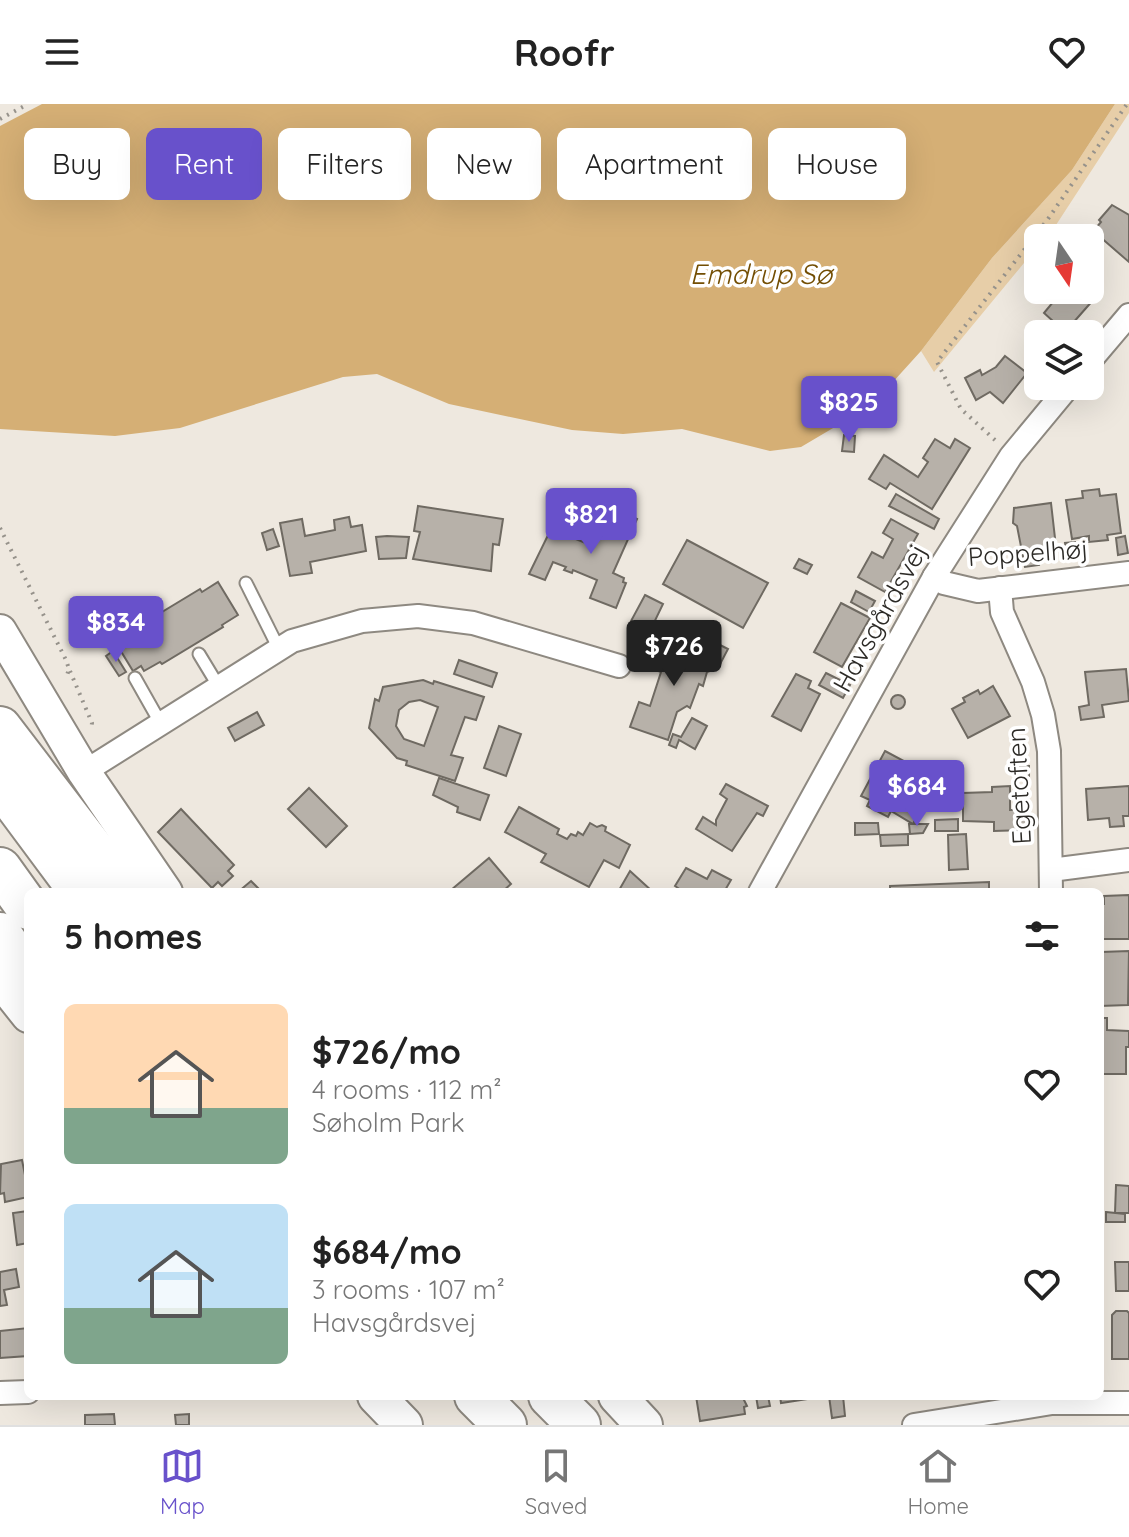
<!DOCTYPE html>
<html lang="en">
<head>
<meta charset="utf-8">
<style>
  :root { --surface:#fff; --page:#f2f2f2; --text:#222; --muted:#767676; --line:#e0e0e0; --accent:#6851cb }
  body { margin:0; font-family:Quicksand,sans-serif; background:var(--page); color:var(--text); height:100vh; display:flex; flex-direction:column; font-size:30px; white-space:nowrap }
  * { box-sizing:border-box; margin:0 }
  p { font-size:26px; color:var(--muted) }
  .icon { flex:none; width:44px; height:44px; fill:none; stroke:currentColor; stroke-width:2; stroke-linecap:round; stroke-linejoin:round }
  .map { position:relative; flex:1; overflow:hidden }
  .side { position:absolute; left:24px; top:784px; width:1080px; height:512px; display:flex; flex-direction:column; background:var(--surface); border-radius:12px; box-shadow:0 8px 32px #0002 }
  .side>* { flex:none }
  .guide { position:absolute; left:24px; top:24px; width:1082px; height:72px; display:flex; gap:16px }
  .needle { width:52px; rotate:167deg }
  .controls { position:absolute; left:1024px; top:120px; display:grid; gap:16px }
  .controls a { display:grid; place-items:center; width:80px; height:80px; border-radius:12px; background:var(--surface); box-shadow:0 8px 32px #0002; font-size:40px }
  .price { position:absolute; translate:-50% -68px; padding:0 18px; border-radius:8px; background:var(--accent); color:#fff; font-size:26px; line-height:52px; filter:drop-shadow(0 2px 4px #0008) }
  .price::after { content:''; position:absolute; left:50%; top:48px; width:24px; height:18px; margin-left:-12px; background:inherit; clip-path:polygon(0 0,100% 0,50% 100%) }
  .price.current { background:#222; color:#fff }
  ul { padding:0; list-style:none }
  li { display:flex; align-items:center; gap:24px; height:200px; padding:0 40px }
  li span { display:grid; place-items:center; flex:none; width:224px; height:160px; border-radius:12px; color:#555 }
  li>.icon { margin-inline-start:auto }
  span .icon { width:96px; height:96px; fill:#fffc; stroke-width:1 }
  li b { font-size:34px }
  h2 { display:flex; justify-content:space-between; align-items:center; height:96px; padding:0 40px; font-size:34px }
  .tag { padding:0 28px; border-radius:12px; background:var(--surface); box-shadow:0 8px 32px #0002; font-size:28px; line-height:72px }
  .tag.current { background:var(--accent); color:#fff }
  header { display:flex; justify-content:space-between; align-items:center; height:104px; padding:0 40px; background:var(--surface); font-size:36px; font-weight:800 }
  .dock { display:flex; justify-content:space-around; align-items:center; height:112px; border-top:2px solid var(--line); background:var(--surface); font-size:22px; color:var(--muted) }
  .dock a { display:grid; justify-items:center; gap:4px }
  .dock .current { color:var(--accent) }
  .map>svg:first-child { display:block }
</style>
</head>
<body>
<header><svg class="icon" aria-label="menu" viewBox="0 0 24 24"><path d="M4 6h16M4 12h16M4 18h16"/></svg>Roofr<svg class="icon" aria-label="heart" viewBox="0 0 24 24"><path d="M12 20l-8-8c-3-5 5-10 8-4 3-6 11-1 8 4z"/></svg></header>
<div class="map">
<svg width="1129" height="1321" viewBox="0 0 1129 1321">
  <rect width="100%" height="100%" fill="#eee8df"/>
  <path fill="#e7cea8" d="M1115,0H1129V9L1056,121L1045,134H1038V142L934,268L921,247L992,154L1072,66Z"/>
  <path fill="#d5af75" d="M42,0H1115L1072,66L992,154L921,247L872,301L801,343L770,347L682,325L623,330L572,326L449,300L377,270L343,273L180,324L115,332L0,325V22Z"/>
  <g fill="#b7b1a9" stroke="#6f6a62" stroke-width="2" fill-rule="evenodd">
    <path d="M1112,101L1129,111V158L1099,132L1101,130L1096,124L1101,118L1099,116Z"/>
    <path d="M1054,186L1062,188L1064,186H1083L1094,195L1065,228L1044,209L1054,197L1048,192Z"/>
    <path d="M1035,218L1049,230H1038V239L1026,228Z"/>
    <path d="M1005,252L1027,269L1003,299L990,288L976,296L965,274L980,266L982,271L996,263Z"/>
    <path d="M844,331L855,332L854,348L842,347Z"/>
    <path d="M935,335L950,344L955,335L970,344L932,405L890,379L886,385L869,375L884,351L918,373L928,358L923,354Z"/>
    <path d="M1099,385L1100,392L1116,390L1121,429L1107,431L1108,436L1089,438V432L1072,435L1066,396L1083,394L1082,387Z"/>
    <path d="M896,390L939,415L934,425L889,402Z"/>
    <path d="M1051,399L1056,443L1037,446L1039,461L1025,463L1017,422L1013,419L1014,404Z"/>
    <path d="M418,402L503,415L499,441L493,440L491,467L413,455L420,428L414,427Z"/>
    <path d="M613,403L637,415L613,469L624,474L623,478L626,479L616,504L590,494L597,476L573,466L572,469L564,466L566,463L553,458L545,476L529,470L551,425L588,440L592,432L598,434Z"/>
    <path d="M349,413L351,423L362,421L366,447L310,458L312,469L290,472L280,419L302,415L305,432L335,426L334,416Z"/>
    <path d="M891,415L918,430L885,488L858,473L872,448L883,454L893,435L883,429Z"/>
    <path d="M273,425L279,442L267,446L262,429Z"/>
    <path d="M387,432L409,433L406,454L379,455L376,433Z"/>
    <path d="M1125,432L1128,449L1118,451L1116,434Z"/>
    <path d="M687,436L768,479L743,524L663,480Z"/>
    <path d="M1075,438L1077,455L1068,457L1065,439Z"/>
    <path d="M799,455L812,461L807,470L794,464Z"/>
    <path d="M218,478L238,511L222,521L223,523L162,560L160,558L144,567L141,562L133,567L119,544L127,539L124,534L140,525L139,522L200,485L202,488Z"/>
    <path d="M856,487L875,497L869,508L851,498Z"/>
    <path d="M645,491L663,500L650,527L631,517Z"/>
    <path d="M841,499L870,514L842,563L814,548Z"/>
    <path d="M714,538L728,545L718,564L707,568L703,582L699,580L690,604L687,602L677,608L668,636L630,623L639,598L650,602L661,568L651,564L659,540L706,556Z"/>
    <path d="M113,547L126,568L119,572L106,552Z"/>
    <path d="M459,556L497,569L492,583L454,570Z"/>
    <path d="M1126,565L1129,597L1102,601L1104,613L1081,616L1079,603L1089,601L1085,568Z"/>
    <path d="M826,569L850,581L843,594L819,581Z"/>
    <path d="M796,570L811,577L808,584L820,590L801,627L772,612Z"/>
    <path d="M423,576L433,580L434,577L484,593L476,616L465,613L451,651L463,654L455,677L406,661L407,657L397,654L369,624L375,595L379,597L383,583ZM420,596L438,603L424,642L404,635L396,622L399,606L409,598Z"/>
    <path d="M993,582L1010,612L968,634L952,605L965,598L963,594L978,586L980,590Z"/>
    <circle cx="898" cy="598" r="7"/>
    <path d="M257,608L264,621L235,637L228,624Z"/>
    <path d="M692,614L707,622L695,645L679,636L676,644L669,641L673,630L681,633Z"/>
    <path d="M499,622L521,630L506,672L484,664Z"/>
    <path d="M885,647L915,663L909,674L931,686L913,720L891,707L888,713L867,702L870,696L861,692Z"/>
    <path d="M1018,661L1029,662V672H1017Z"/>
    <path d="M439,674L489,691L480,716L457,708L458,703L433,691Z"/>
    <path d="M726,680L768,702L763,712L757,709L732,747L696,725L703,713L716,721V716L727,695L720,690Z"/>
    <path d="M1010,682V706H1018L1019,714H1031V726L994,727V718L963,717V689L992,688V683Z"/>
    <path d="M1129,682V712H1123L1124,722L1110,723L1109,714L1088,716L1086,685Z"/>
    <path d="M309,684L347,722L326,743L288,705Z"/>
    <path d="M519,703L559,725L557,730L567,735L571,730L576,732L578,728L583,731L590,719L597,723L602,721L606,723L605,727L630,741L619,764L604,756L589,783L541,758L546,750L505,728Z"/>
    <path d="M181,705L234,761L228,767L233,772L222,782L218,778L212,784L158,728Z"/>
    <path d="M958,715V727H935V716Z"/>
    <path d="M855,719H878L879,730L855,731Z"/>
    <path d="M909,720H928L923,729L910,730Z"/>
    <path d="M908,730V741L881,742L880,731Z"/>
    <path d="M966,730L968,765L949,766L948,731Z"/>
    <path d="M489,754L511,780L502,788H453L451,786Z"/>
    <path d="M686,764L707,775L712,766L731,776L724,788H680L681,786L675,782Z"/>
    <path d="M630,767L653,788H618Z"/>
    <path d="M251,777L262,788H238Z"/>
    <path d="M989,778V788H890V782Z"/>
    <path d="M1129,791V835H1100V800H1104V792Z"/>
    <path d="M1129,847L1128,901L1100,902L1101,848Z"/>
    <path d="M1100,914H1107V926L1129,927V943H1126V970H1100Z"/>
    <path d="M22,1056L26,1076L28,1075V1093L5,1098L4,1089L0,1090L1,1060Z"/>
    <path d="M1116,1081L1129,1082V1109H1115Z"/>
    <path d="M28,1107V1139L17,1141L13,1109Z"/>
    <path d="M1106,1108L1125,1110V1118H1106Z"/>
    <path d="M1115,1158H1129V1187H1116Z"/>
    <path d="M16,1165L19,1183L4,1186L7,1201L0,1202V1168Z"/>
    <path d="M1116,1207H1127L1129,1209V1255H1112V1211Z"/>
    <path d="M28,1224V1252L0,1254V1227Z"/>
    <path d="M696,1292H742L747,1302L744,1303L745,1310L700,1317Z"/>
    <path d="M756,1292H768L770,1302L758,1304Z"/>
    <path d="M780,1292H819L820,1293L781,1299Z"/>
    <path d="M829,1292H843L845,1312L832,1314Z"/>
    <path d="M114,1310L115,1321H85V1311Z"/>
    <path d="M189,1310V1321H176L175,1311Z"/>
  </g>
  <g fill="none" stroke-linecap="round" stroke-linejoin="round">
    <defs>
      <g id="lane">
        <path d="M246,479L279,545"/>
        <path d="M199,550L219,583"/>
        <path d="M135,574L161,620"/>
      </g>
      <g id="street">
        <path d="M1090,257L1129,211"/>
        <path d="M934,473L944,479L978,487L1129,469"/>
        <path d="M1000,484L1002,508L1033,578L1043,611L1049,647L1051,788"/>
        <path d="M84,668L292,537L362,517L418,512L473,519L619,562"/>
        <path d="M1051,766L1129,756"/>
        <path d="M760,788L934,473L1011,352L1069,282"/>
        <path d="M0,1289L28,1288"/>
        <path d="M914,1321L1052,1299H1129"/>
      </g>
      <g id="secondary">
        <path d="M0,527L84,668L166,788"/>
        <path d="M0,877L28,912"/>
      </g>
      <g id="primary">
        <path d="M376,1292L404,1321"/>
        <path d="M617,1292L644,1321"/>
      </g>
      <g id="highway">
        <path d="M0,624L91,743L130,788"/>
        <path d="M0,679L81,788"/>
        <path d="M0,765L28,804"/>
        <path d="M0,830L28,871"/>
        <path d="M476,1292L505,1321"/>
        <path d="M550,1292L579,1321"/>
      </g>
    </defs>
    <use href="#lane" stroke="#8e8981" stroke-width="15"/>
    <use href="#street" stroke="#8e8981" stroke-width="26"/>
    <use href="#secondary" stroke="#8e8981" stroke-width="36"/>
    <use href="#primary" stroke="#8e8981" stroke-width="40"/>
    <use href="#highway" stroke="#8e8981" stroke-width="46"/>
    <g stroke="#96928b" stroke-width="4" stroke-dasharray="2 6" stroke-linecap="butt">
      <path d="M0,15L28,0"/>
      <path d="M995,336L961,305L937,258L1048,115L1127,0"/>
      <path d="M0,424L66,556L69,565L67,571"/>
      <path d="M70,567L92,619L91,625"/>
    </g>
    <use href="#lane" stroke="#fff" stroke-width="11"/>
    <use href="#street" stroke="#fff" stroke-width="22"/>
    <use href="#secondary" stroke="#fff" stroke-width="32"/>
    <use href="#primary" stroke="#fff" stroke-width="36"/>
    <use href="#highway" stroke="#fff" stroke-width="42"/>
  </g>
  <g text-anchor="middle" stroke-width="7" stroke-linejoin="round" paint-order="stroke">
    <g font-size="26" fill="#2c2a26" stroke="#fff">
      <text transform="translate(1028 449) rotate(-4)" y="9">Poppelhøj</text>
      <text transform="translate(880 514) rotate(-61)" y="9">Havsgårdsvej</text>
      <text transform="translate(1019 682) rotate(-93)" y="9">Egetoften</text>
    </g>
    <g font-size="28" font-style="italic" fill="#734e03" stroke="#fff">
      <text x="761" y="180">Emdrup Sø</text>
    </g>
  </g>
</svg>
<div class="controls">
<a><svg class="needle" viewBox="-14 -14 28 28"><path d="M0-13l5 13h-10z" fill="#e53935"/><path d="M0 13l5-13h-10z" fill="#767676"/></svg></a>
<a><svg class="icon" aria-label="layers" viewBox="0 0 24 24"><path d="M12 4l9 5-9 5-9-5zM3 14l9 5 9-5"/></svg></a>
</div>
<b class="price" style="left:849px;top:340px">$825</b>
<b class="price" style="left:591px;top:452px">$821</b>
<b class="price" style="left:116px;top:560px">$834</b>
<b class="price current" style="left:674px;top:584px">$726</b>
<b class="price" style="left:917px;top:724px">$684</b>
<div class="guide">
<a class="tag">Buy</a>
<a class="tag current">Rent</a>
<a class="tag">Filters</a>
<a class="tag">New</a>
<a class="tag">Apartment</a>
<a class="tag">House</a>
</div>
<section class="side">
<h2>5 homes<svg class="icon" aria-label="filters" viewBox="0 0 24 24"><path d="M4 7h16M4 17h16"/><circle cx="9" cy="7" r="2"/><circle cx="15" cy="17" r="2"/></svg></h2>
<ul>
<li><span style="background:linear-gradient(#ffd9b3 65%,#7fa58c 0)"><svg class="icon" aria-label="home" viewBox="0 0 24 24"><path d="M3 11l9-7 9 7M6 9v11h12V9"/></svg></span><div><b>$726/mo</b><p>4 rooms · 112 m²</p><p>Søholm Park</p></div><svg class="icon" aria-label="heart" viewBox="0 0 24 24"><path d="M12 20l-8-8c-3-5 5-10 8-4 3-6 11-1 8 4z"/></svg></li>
<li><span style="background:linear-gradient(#bfe0f5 65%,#7fa58c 0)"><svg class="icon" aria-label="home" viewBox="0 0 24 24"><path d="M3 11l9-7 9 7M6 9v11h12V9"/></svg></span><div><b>$684/mo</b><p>3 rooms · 107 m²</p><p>Havsgårdsvej</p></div><svg class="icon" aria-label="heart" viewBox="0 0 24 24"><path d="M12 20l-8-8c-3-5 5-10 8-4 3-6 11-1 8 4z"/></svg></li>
</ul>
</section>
</div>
<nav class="dock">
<a class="current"><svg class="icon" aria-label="map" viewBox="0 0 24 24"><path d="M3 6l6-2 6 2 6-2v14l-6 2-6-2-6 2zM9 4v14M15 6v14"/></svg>Map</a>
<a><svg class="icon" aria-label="saved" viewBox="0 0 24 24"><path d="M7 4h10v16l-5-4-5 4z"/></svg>Saved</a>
<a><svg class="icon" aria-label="home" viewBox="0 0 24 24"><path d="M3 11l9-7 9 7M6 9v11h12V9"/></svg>Home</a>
</nav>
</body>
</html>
